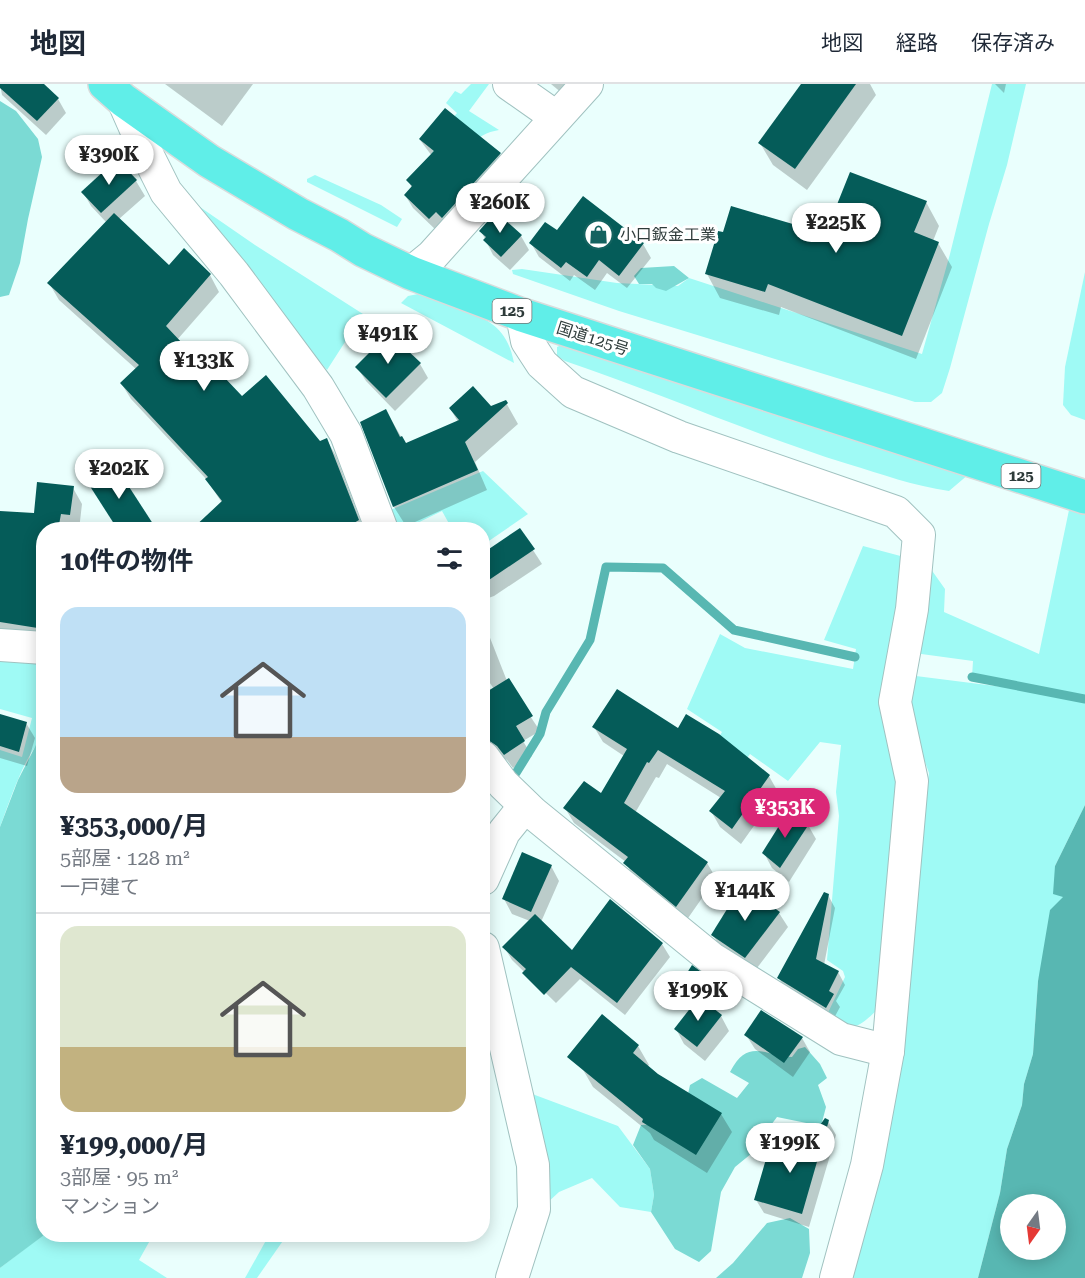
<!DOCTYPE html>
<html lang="ja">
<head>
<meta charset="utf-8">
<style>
  :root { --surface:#fff; --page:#f6f6f7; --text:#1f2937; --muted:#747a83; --line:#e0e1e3; --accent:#db2777 }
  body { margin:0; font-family:"Roboto Serif","Noto Sans JP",serif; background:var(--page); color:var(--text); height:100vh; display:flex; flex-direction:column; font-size:22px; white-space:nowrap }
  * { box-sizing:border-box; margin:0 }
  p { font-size:20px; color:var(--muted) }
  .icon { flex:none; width:33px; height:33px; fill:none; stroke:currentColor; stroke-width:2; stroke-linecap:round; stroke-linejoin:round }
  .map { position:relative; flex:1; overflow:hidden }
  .side { position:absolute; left:36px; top:438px; width:454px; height:720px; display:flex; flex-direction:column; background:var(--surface); border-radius:24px; box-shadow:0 3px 15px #0003 }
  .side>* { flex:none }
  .needle { width:39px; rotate:194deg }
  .fabs { position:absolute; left:1000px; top:1110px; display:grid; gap:12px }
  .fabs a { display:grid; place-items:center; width:66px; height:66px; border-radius:50%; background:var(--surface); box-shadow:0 3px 15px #0003; font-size:30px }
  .price { position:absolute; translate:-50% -51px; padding:0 14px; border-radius:21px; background:#fff; color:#222; font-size:20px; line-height:39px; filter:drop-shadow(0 2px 3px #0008) }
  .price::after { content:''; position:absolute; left:50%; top:36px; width:18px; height:14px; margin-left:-9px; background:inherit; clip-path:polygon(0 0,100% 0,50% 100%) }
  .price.current { background:var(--accent); color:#fff }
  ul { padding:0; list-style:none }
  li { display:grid; align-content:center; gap:12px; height:318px; padding:0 24px }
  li+li { border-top:2px solid var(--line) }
  li span { display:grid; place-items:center; height:186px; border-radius:18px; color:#555 }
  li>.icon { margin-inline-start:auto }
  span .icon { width:108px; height:108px; fill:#fffc; stroke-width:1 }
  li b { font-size:26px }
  h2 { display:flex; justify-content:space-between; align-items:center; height:72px; padding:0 24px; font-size:26px }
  header { display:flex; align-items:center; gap:36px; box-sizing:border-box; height:84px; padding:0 30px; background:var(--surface); border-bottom:2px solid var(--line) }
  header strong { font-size:28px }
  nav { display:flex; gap:33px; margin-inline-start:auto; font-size:21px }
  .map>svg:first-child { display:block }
</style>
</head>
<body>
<header>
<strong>地図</strong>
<nav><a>地図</a><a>経路</a><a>保存済み</a></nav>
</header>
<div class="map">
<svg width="1085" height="1194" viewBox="0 0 1085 1194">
  <rect width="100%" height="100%" fill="#eafffd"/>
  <g fill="#9ffaf5">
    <path d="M471,0H489L469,27L499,46C474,50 466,67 452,85L431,70L446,51L442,47L457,29L446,19L455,7L461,10Z"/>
    <path d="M992,0H1026L1007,81L989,140L950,284L942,309L931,318H915L619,227L513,190L512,186L522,185L617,199L678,202L689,194L922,270L950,170Z"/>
    <path d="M315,91L381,121L402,135L397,143L307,98V95Z"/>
    <path d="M171,103L255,161L363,230L327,286Z"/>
    <path d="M1085,188V336L1071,331L1063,321L1065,283Z"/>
    <path d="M418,210C432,213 445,218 458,223C489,236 507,243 514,279L401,219L408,212Z"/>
    <path d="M570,257L969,390L949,407C914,402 881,390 848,380C752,350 660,309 565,277L557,272V263Z"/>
    <path d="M483,387L528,430L483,461V446L452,445L442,427L405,445L397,446L388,427Z"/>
    <path d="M1069,426L1085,431V721L1055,782L1063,813L1038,897L1033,970L1024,1000L1022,1021L1007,1065L1000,1109L978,1194H842L903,938L929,689L912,642L908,591L1003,603L1016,601L972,593L973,577L914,569L928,481L945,505L944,528L1039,570Z"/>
    <path d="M863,462L908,474L901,687L879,924C856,946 855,947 825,935L845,893L843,887L827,876L839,732L836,708L841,661L820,658L788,697L750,670L745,677L717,656L722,648L687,625L720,550L745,564L853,585L856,565L824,556Z"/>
    <path d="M0,572L44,574L43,655C26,666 8,722 0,743V666L22,673L32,634L0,625Z"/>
    <path d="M527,1008L618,1042L650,1085L654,1111L651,1128L620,1123L592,1094L559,1108L546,1120Z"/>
    <path d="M44,1150L153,1151L139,1176L167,1194H0V1184Z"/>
    <path d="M269,1151H287L257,1194H245Z"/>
  </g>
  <g fill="#7bdad4">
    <path d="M0,17L16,27L38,55L42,73L28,135L20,179L9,211L0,213Z"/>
    <path d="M674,182L689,194L666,207L656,204L652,200H639L634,192L641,184Z"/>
    <path d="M43,655L44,1151L0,1184V743L18,696L37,659Z"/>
    <path d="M805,963L820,980L827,994L818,1001L826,1023L821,1042L777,1033L768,1045L757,1065L735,1083L721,1108L711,1167L699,1178L675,1165L651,1128L654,1111L650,1085L633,1061L641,1041L663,1040L688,1010L690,1001L702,994L737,1014L749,999L730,988C748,953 765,972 792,973L798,965Z"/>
    <path d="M790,1134L809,1145L810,1169L802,1194H716L733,1179L767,1139Z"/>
  </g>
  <path fill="#58b7b2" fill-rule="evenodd" d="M1085,721V1194H978L1000,1109L1007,1065L1022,1021L1024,1000L1033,970L1038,897L1050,826L1063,813L1053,810L1055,782ZM1011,1120H1056V1166H1011Z"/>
  <g fill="#0003">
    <path d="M0,0H41L58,15L66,29L46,51L2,11Z"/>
    <path d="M165,0H253L222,42Z"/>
    <path d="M551,0H584L569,15Z"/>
    <path d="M803,0H870L876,11L807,106L773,81L760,59Z"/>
    <path d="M995,0H1006L1004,9Z"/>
    <path d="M420,56L500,70L507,83L437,147L413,124L405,111L412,104L408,96L432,72Z"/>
    <path d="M117,77L136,97L145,112L119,135L169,183L210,191L219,208L177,256L200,280L242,314L320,359L327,356L336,372L364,446H193L222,419L207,396L131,315L121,299L136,285L59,216L49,199L106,138L91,122L83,108Z"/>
    <path d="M926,118L939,142L933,157L938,159L952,183L916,275L781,223L779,231L720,214L707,190L831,140Z"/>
    <path d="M481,147L521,152L529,166L510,186L493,171Z"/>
    <path d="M557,149L643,160L651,174L627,204L607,189L595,206L574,191L570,197L539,173L531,159Z"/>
    <path d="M420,280L428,294L395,327L366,297L357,283Z"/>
    <path d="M505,317L518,340L475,378L487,406L406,442L394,423L362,339L386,327L406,361L458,338L450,324H491Z"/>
    <path d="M73,404L82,420L79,446H44V560L0,562V429L35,430Z"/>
    <path d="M520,446L542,480L494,512L483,516V471Z"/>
    <path d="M483,536L507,597L540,647L523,657L532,672L513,684L507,676L498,671L483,646V612L494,605L483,589Z"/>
    <path d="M0,631L26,639L35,654L27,682L0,674Z"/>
    <path d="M594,643L678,646L769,692L778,708L741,760L720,743L711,727L721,714L667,680L659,694L656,693L635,729L707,779L716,794L686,837L634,795L626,778L574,739L565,724L601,712L624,672L603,658Z"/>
    <path d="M483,733L493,750L483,762Z"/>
    <path d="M808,741L816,755L789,798L772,784L764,769Z"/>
    <path d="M551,782L559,797L541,838L572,868L662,860L670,873L625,931L580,895L556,919L512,876L504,863L530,837L512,830L504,815Z"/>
    <path d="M742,803L779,829L788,843L754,888L721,865L713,851Z"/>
    <path d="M828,811L835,824L824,881L838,888L845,901L836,917L840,923L833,936L786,907L779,894Z"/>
    <path d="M687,892L722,904L726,910L718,920L691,899Z"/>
    <path d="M721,932L729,947L705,977L684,960L676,945Z"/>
    <path d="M746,951L802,954L810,968L793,993L755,965Z"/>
    <path d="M638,962L649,981L647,983L658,991L721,1030L732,1048L707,1089L654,1056L650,1049L593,1003L582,984Z"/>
    <path d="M828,1037L836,1051L809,1143L764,1129L756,1116L798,1076Z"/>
  </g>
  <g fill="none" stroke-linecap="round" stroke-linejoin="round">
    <g stroke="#58b7b2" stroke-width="9">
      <path d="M972,593L1085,615"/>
      <path d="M516,689L540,650L546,628L590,556L606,483L663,484L734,546L855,573"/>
    </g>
  </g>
  <g fill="#055c59">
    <path d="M0,0H44L59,14L37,37L0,4Z"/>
    <path d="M801,0H856L795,85L758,59Z"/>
    <path d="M445,24L501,69L442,134L436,128L429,135L404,111L412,102L406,96L434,67L419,55Z"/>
    <path d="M117,75L137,96L101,129L81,108Z"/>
    <path d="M850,88L927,117L914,148L939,158L902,252L768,200L765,208L705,190L718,147L723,148L731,122L803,143L808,130L830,138Z"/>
    <path d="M583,112L644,159L619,192L599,176L587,193L566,178L561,184L529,159L545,138L557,146Z"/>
    <path d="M496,128L522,151L501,173L483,156L486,153L479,147Z"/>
    <path d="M114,129L169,181L184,164L211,190L166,242L200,278L205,273L242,312L266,291L320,357L327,354L359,436L342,446H191L222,417L205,395L208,393L120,299L139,281L47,199Z"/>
    <path d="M389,249L421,279L386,314L355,283Z"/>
    <path d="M473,302L491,322L506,316L508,319L465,358L478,386L393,423L360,338L386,325L400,353L402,352L406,359L459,336L449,324Z"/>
    <path d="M113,378L157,446H118L86,396Z"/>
    <path d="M37,398L74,402L70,431L61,430L58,446H44V545L0,538V427L34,429Z"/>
    <path d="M520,444L535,465L483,500V469Z"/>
    <path d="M509,594L533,632L516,642L525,657L504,671L497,662L488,656L483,648V610Z"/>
    <path d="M617,605L678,644L686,630L719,650L770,691L732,745L709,727L725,707L658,666L649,679L647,678L624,719L708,778L676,823L623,779L628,773L563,724L584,697L601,709L627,665L592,643Z"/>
    <path d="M0,630L27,638L19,668L0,662Z"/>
    <path d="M789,726L809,740L780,784L762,769Z"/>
    <path d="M522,768L552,781L531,828L502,815Z"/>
    <path d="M742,801L780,828L745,874L711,851Z"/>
    <path d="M824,808L829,810L816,875L839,887L829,907L834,910L826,924L777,894Z"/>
    <path d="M610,815L663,859L617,919L571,883L544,911L522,889L526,885L502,863L535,830L572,866Z"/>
    <path d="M692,881L723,903L714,914L685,892Z"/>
    <path d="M699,913L722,931L697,963L674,945Z"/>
    <path d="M761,926L803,953L784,979L744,951Z"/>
    <path d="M602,930L639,961L633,969L658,990L722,1029L696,1071L642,1038L643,1035L567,973Z"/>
    <path d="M825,1034L829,1036L802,1130L754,1116L771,1058L797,1074Z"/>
  </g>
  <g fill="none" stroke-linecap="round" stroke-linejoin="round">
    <defs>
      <g id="minor">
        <path d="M509,0L556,33"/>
        <path d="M123,16L145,66L166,108L234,190L318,303L346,350L382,446"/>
        <path d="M411,189L432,172L587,0"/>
        <path d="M522,231L527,257L542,280L573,308L679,353L896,428L919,451L912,525L895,618L912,697L888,967L867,1081L836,1194"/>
        <path d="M0,561L44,564"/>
        <path d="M483,673L503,700L533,729L711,874L841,955L888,967"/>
        <path d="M483,795L504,748L525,722"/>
        <path d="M483,864L533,1081L534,1125L512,1194"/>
      </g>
      <path id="highway" d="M105,0L123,16L209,77L298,130L339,151L363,166L411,189L522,231L1085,413"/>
    </defs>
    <use href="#minor" stroke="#a0c2c0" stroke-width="34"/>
    <use href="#highway" stroke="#d9dcdc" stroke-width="36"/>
    <use href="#minor" stroke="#fff" stroke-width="32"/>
    <use href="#highway" stroke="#60eee8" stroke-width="33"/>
  </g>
  <defs>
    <symbol id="shop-ring" viewBox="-11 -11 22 22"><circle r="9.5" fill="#fff" stroke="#13625f" stroke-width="1.5"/><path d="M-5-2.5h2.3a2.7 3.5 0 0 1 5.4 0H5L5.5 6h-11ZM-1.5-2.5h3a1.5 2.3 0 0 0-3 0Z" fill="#13625f"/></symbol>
  </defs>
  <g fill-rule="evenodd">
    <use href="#shop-ring" x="582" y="134" width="33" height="33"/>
  </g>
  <g text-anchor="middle" stroke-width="6" stroke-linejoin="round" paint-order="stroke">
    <g fill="#fff" stroke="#6d7675" stroke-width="1.5">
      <rect x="492.5" y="215" width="39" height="24" rx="4.5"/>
      <rect x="1001.5" y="380" width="39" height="24" rx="4.5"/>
    </g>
    <g font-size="15" font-weight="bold" fill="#2e3b3a">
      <text x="512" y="232">125</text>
      <text x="1021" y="397">125</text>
    </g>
    <g font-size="16" fill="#2e3b3a" stroke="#fff" text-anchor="start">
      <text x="620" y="156">小口鈑金工業</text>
    </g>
    <g font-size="16" fill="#2e3b3a" stroke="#fff">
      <text transform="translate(593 254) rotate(18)" y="6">国道125号</text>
    </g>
  </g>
</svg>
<div class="fabs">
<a><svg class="needle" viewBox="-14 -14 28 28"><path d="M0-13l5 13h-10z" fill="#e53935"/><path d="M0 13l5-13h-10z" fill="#747a83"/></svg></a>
</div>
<b class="price" style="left:109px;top:102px">¥390K</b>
<b class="price" style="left:500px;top:150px">¥260K</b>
<b class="price" style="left:836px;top:170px">¥225K</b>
<b class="price" style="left:388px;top:281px">¥491K</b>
<b class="price" style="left:204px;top:308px">¥133K</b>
<b class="price" style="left:119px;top:416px">¥202K</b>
<b class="price current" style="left:785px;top:755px">¥353K</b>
<b class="price" style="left:745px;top:838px">¥144K</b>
<b class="price" style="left:698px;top:938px">¥199K</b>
<b class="price" style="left:790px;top:1090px">¥199K</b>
<section class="side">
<h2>10件の物件<svg class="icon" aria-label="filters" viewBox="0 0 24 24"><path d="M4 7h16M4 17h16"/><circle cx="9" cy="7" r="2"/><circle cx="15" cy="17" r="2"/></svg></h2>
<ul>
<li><span style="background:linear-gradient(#bfe0f5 70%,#b9a48a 0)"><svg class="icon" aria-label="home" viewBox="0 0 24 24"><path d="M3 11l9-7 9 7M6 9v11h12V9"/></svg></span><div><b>¥353,000/月</b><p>5部屋 · 128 m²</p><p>一戸建て</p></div></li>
<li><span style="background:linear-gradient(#dfe7d0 65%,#c2b280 0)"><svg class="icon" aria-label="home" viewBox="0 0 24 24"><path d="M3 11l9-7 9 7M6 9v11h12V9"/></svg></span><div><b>¥199,000/月</b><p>3部屋 · 95 m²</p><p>マンション</p></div></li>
</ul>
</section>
</div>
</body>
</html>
